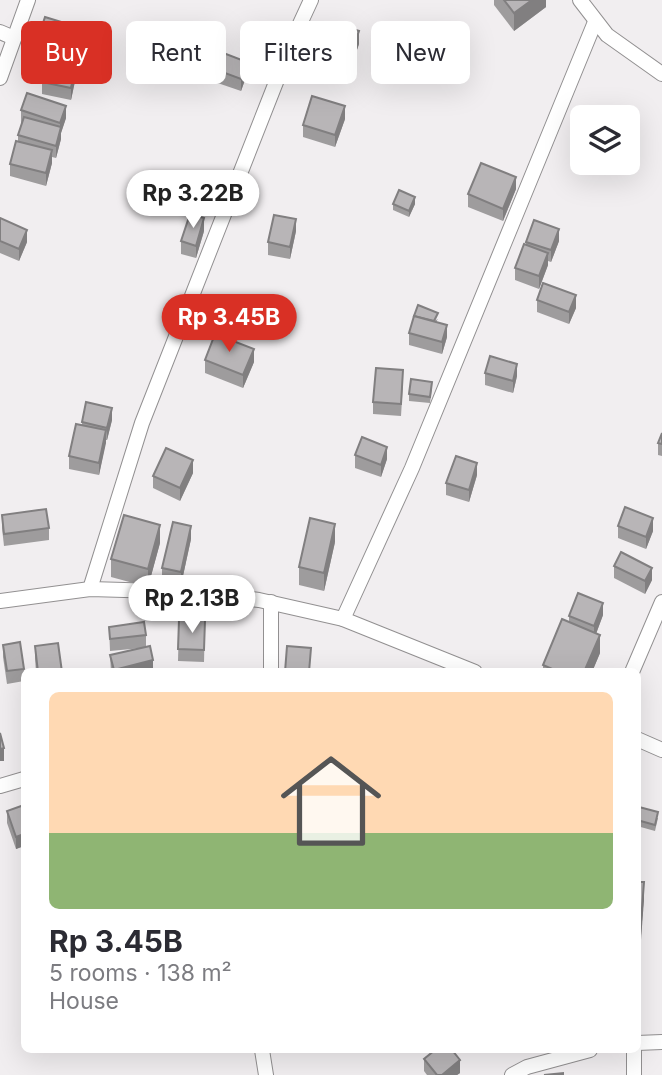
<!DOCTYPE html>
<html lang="en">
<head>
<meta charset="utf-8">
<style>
  :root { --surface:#fff; --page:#f7f7f7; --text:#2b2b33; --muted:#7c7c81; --accent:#d93025 }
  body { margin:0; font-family:Inter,sans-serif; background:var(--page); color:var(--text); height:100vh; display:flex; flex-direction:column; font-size:26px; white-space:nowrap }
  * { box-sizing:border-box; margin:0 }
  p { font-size:23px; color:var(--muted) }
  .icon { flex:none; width:38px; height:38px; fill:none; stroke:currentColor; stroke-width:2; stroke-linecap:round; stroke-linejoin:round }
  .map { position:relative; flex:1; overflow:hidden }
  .drawer { position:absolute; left:21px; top:668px; width:620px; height:385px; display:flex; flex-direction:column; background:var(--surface); border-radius:10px; box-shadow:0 7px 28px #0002 }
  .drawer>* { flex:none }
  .top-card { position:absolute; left:21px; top:21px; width:621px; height:63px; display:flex; gap:14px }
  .tools { position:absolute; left:570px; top:105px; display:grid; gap:14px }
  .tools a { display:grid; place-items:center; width:70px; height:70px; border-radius:10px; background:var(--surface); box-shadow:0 7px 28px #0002; font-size:35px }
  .price { position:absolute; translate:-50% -60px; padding:0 16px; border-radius:24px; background:#fff; color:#222; font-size:23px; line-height:46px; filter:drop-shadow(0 2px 4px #0008) }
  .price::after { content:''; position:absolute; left:50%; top:42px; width:21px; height:16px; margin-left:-10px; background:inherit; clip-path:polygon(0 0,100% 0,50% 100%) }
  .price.current { background:var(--accent); color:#fff }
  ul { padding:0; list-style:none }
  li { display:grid; align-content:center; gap:14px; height:371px; padding:0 28px }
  li span { display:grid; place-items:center; height:217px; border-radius:10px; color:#555 }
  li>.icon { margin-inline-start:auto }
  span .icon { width:126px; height:126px; fill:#fffc; stroke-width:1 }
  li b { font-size:30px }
  .pill { padding:0 24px; border-radius:10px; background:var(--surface); box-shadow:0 7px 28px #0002; font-size:24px; line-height:63px }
  .pill.current { background:var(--accent); color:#fff }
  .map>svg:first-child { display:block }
</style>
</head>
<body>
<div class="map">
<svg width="662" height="1075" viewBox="0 0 662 1075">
  <rect width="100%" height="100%" fill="#f1eef0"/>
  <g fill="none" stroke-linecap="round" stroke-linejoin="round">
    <defs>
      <g id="minor">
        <path d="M580,0L607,35L662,74"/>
        <path d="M0,32L14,38"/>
        <path d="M0,78L28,0"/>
        <path d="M90,589L142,423L293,39L311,0"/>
        <path d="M0,601L90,589L193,592L259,600L343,619L475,672"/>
        <path d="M271,602V672"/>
        <path d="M343,619L412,468L595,22"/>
        <path d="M632,672L662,602"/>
        <path d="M637,739L662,750"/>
        <path d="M0,786L24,779"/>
        <path d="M637,1043L662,1042"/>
        <path d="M262,1050L266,1075"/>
        <path d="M634,1050V1075"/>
        <path d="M512,1075L527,1067L590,1050"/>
      </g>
    </defs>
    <use href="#minor" stroke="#929091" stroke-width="16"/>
    <use href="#minor" stroke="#fff" stroke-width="14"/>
  </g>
  <g fill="#9e9c9d">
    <path d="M494,0H546V7L514,31L494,5Z"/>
    <path d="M39,35L97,45L91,63L39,48Z"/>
    <path d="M359,44L351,67L331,60V47Z"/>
    <path d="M206,66L247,74L241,91L206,79Z"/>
    <path d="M75,81L71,100L42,94V82Z"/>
    <path d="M21,110L66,118L61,133V139L56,158L52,157V163L46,186L10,176V164L18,142V135L22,123H21Z"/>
    <path d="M345,119L335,147L303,137V125Z"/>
    <path d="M516,189L503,221L468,207V194Z"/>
    <path d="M393,204H415L409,217L393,210Z"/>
    <path d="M0,218L27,242L19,261L0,253Z"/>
    <path d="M204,231L196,258L181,254V241Z"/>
    <path d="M296,231L290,259L268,255V242Z"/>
    <path d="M559,241L551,262L548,261V265L539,289L515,280V268L526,245V242Z"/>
    <path d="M537,300L576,308L569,324L537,312Z"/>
    <path d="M438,319L436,322L447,337L442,354L409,345V333Z"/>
    <path d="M205,360L254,362L243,388L205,373Z"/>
    <path d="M485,373L517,376L513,393L485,385Z"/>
    <path d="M403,383L401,416L373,414V402Z"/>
    <path d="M432,388L430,403L409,401V394Z"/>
    <path d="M112,420L107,440H106L99,475L69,469V456L82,425V422Z"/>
    <path d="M662,433V456L658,455V443Z"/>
    <path d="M355,455L387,459L381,477L355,468Z"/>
    <path d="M193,473L180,501L153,488V476Z"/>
    <path d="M477,475L469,502L446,495V483Z"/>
    <path d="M2,515L49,528V540L4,546L2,528Z"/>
    <path d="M618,526L653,531L646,549L618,538Z"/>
    <path d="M191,539L181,585L162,581V568Z"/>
    <path d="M335,542L324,591L299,585V567Z"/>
    <path d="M160,543L148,587L111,577V559Z"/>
    <path d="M614,566L652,580L645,594L614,578Z"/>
    <path d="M603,615L596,634L600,653L592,672H543V665L569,622V616Z"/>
    <path d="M179,620H205L204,662L178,661Z"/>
    <path d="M109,627L146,635V647L153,672H111L110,655L142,648L110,651Z"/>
    <path d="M3,645L24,669V681L7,684L3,657Z"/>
    <path d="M35,646L62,672H36L35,658Z"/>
    <path d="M7,811L24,846L16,849L7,823Z"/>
    <path d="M637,815L658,818L655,831L637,826Z"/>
    <path d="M424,1059L460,1073L457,1075H427L424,1071Z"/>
  </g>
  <g fill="#817f80">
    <path d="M532,0H546V7L514,31V13Z"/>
    <path d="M359,31V44L351,67V54Z"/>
    <path d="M97,33V45L91,63V51Z"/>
    <path d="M247,62V74L241,91V79Z"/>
    <path d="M75,69V81L71,100V88Z"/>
    <path d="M66,106V118L61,133V139L56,158V146L60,130V123Z"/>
    <path d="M345,106V119L335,147V135Z"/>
    <path d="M52,150V163L46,186V173Z"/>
    <path d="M516,177V189L503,221V209Z"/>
    <path d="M415,197V204L409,217V211Z"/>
    <path d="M204,218V231L196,258V246Z"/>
    <path d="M296,219V231L290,259V247Z"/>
    <path d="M559,229V241L551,262V250Z"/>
    <path d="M27,230V242L19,261V249Z"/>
    <path d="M548,253V265L539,289V276Z"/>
    <path d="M576,295V308L569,324V312Z"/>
    <path d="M447,325V337L442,354V342Z"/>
    <path d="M254,349V362L243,388V375Z"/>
    <path d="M517,364V376L513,393V381Z"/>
    <path d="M112,408V420L107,440V428Z"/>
    <path d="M106,430V443L99,475V463Z"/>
    <path d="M387,447V459L381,477V465Z"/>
    <path d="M193,460V473L180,501V488Z"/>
    <path d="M477,463V475L469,502V490Z"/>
    <path d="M653,518V531L646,549V537Z"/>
    <path d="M335,524V542L324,591V573Z"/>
    <path d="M160,525V543L148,587V569Z"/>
    <path d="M191,526V539L181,585V572Z"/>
    <path d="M652,568V580L645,594V581Z"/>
    <path d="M603,603V615L594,639V626Z"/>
    <path d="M600,635V653L592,672H584Z"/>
    <path d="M153,660V672H114V670Z"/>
    <path d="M4,748V761H0V749Z"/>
    <path d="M24,834V846L16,849V837Z"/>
    <path d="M644,882V900L637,992V974Z"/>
    <path d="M460,1060V1073L457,1075H442Z"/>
  </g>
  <g fill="#b8b5b7" stroke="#817f80" stroke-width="2">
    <path d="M504,0H532L514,13Z"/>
    <path d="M45,17L97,33L91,51L39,35Z"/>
    <path d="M339,25L359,31L351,54L331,47Z"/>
    <path d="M213,49L247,62L241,79L206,66Z"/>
    <path d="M46,62L75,69L71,88L42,82Z"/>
    <path d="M27,93L66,106L60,123L21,110Z"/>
    <path d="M312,96L345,106L335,135L303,125Z"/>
    <path d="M24,117L61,127L56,146L18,135Z"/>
    <path d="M16,141L52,150L46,173L10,164Z"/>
    <path d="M481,163L516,177L503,209L468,194Z"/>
    <path d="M399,190L415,197L409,211L393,204Z"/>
    <path d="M190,214L204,218L196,246L181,241Z"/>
    <path d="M274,215L296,219L290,247L268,242Z"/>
    <path d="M0,218L27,230L19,249L0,241Z"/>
    <path d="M534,220L559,229L551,250L526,242Z"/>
    <path d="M524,244L548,253L539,276L515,268Z"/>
    <path d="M543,283L576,295L569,312L537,300Z"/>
    <path d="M418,305L438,313L434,321L414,316Z"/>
    <path d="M414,316L447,325L442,342L409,333Z"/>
    <path d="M215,334L254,349L243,375L205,360Z"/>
    <path d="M490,356L517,364L513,381L485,373Z"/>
    <path d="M376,368L403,370L401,404L373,402Z"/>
    <path d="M411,379L432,382L430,397L409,394Z"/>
    <path d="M86,402L112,408L107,428L82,422Z"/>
    <path d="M76,424L106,430L99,463L69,456Z"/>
    <path d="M662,433V444L658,443Z"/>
    <path d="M362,437L387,447L381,465L355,455Z"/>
    <path d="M166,448L193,460L180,488L153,476Z"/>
    <path d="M456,456L477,463L469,490L446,483Z"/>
    <path d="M625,507L653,518L646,537L618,526Z"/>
    <path d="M46,509L49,528L4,534L2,515Z"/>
    <path d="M124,515L160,525L148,569L111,559Z"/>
    <path d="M310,518L335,524L324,573L299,567Z"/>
    <path d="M173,522L191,526L181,572L162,568Z"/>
    <path d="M621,552L652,568L645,581L614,566Z"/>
    <path d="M578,593L603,603L594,626L569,616Z"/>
    <path d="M562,619L600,635L584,672H559L543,665Z"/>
    <path d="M179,620H205L204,650L178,649Z"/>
    <path d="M144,622L146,635L110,639L109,627Z"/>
    <path d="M20,642L24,669L7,671L3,645Z"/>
    <path d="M58,643L62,672H38L35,646Z"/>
    <path d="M150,646L153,660L114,670L110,655Z"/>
    <path d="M287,646L311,648L309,672H285Z"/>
    <path d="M0,733L4,748L0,749Z"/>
    <path d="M24,805V834L16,837L7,811Z"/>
    <path d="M639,807L658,812L655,825L637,820Z"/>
    <path d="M637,882H644L637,974Z"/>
    <path d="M435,1050H452L460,1060L442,1075H437L424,1059Z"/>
    <path d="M563,1073V1075H544Z"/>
  </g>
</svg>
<div class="tools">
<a><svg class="icon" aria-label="layers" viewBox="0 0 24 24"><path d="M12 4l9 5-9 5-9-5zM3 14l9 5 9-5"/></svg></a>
</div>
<b class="price" style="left:193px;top:230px">Rp 3.22B</b>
<b class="price current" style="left:229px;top:354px">Rp 3.45B</b>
<b class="price" style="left:192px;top:635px">Rp 2.13B</b>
<div class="top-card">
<a class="pill current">Buy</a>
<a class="pill">Rent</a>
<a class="pill">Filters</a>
<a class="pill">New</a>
</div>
<section class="drawer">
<ul>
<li><span style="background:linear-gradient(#ffd9b3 65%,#8fb573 0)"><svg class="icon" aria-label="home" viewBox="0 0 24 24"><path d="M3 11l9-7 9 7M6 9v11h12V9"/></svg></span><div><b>Rp 3.45B</b><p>5 rooms · 138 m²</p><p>House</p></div></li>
</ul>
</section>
</div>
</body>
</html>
